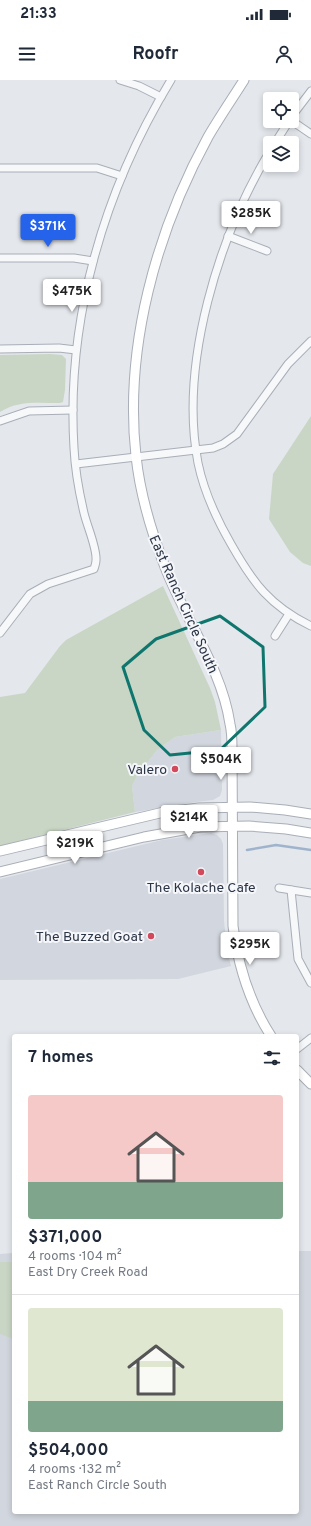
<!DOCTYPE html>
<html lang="en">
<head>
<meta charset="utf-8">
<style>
  :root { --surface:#fff; --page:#f6f6f7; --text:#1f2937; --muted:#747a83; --line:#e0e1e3; --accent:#2563eb }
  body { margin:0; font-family:Overpass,sans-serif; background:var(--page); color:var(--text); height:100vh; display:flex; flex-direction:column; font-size:15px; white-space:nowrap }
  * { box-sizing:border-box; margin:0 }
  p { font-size:13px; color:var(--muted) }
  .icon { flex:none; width:22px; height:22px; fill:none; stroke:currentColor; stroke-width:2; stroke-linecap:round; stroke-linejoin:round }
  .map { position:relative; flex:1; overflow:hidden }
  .sheet { position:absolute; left:12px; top:954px; width:287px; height:480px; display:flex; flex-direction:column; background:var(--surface); border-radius:4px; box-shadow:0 2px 6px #0003 }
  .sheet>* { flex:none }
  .tools { position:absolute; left:263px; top:12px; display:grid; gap:8px }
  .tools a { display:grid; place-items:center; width:36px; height:36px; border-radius:4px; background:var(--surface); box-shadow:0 2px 6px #0003; font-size:20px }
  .price { position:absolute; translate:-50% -34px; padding:0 9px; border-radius:4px; background:#fff; color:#222; font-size:13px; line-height:26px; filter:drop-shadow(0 1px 2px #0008) }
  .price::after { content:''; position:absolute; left:50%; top:24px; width:12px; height:9px; margin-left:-6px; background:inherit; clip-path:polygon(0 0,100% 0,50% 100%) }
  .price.active { background:var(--accent); color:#fff }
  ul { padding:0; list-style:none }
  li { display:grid; align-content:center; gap:8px; height:212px; padding:0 16px }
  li+li { border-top:1px solid var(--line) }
  li span { display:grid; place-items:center; height:124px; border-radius:4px; color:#555 }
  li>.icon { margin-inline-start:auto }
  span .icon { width:72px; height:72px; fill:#fffc; stroke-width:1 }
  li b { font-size:17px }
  h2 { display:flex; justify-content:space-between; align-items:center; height:48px; padding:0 16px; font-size:17px }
  .status { display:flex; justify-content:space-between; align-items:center; height:28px; padding:0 20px; background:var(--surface); direction:ltr }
  .status svg { height:11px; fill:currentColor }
  header { display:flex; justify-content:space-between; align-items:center; height:52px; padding:0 16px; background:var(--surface); font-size:18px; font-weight:700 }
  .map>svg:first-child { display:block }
</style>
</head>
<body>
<div class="status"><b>21:33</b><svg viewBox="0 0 49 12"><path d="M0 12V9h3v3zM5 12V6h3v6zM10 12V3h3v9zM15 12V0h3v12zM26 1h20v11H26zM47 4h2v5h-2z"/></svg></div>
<header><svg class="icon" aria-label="menu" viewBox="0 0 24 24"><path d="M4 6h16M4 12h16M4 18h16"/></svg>Roofr<svg class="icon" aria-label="person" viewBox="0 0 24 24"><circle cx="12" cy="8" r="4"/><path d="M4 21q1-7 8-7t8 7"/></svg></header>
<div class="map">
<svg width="311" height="1446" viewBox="0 0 311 1446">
  <rect width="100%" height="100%" fill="#e4e7ec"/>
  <g fill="#d2d6de">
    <path d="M221,650L222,710L220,716L213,720L195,722L135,732L132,706L137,696L157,670L175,657Z"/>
    <path d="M211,753L217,755L221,759L223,764L224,841L227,870L231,886L178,899L0,900V799L162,760Z"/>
    <path d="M297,1171H311V1446H0V1174L14,1173V1432H297Z"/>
  </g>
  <g fill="#c9d6c5">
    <path d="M50,274L62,275L66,279L65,310L63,322L60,323C39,323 18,320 0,332V275Z"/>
    <path d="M311,336V486L303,483L290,472L269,439L273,394Z"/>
    <path d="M163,506L210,608L215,622L221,650L175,657L157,670L137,696L132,706L135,732L0,766V617L25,613L60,566L66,560Z"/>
    <path d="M0,1182H14V1259L0,1254Z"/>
  </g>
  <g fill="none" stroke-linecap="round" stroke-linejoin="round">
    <path stroke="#9fb4cc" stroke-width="2.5" d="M247,770L276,765L311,770"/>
    <defs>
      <g id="street">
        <path d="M120,0L139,6L161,17"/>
        <path d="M292,36L311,11"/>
        <path d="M292,41L311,54"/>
        <path d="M275,63L289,41"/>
        <path d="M270,71C219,155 179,284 198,383C204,412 216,438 231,464C253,503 270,526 311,546"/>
        <path d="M0,88H97L122,96"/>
        <path d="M228,156L267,171"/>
        <path d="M0,178H74L93,181"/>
        <path d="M0,269L59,268L76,270"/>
        <path d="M0,341L29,331L73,330"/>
        <path d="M76,384L213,368L223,364L237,354L288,284L311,261"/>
        <path d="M0,553L30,514L48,504L94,489C95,486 96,483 96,480C97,468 87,446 84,433C79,412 75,389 74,368C66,239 104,110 171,0"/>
        <path d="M275,556L289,534"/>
        <path d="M279,808L311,813"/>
        <path d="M291,810L298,879L311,903"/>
        <path d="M297,969L311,958"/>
      </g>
      <g id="secondary">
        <path d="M244,0C232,19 219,38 208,57C156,152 124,268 136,376C140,414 151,451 165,487C185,539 222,589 230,644C232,652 232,661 232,669L233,846C238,885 249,922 271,956"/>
        <path d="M0,771L164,732L199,728L250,727L285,730L311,734"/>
        <path d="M0,792L144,757L200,747L249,746L286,749L311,753"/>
        <path d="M297,990L311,1004"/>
      </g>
    </defs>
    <use href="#street" stroke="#a9aeb7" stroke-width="9"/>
    <use href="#secondary" stroke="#a9aeb7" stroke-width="11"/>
    <use href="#street" stroke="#f7f8fa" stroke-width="7"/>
    <use href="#secondary" stroke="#fff" stroke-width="9"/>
  </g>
  <path fill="none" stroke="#0f766e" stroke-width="3" stroke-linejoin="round" d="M220,536L263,567L265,627L220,670L170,675L144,650L123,587L156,559Z"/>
  <g fill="#d1495b" stroke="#f4f6f9" stroke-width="1.5">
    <circle cx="175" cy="689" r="4"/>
    <circle cx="201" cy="792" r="4"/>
    <circle cx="151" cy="856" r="4"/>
  </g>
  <g text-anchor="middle" stroke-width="4" stroke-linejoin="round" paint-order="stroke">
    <g font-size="14" fill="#2b3445" stroke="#f4f6f9">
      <text transform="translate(184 524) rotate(66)" y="5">East Ranch Circle South</text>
    </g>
    <g font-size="14" fill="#2b3445" stroke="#f4f6f9" text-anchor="end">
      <text x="167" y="694">Valero</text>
      <text x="201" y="812" text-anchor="middle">The Kolache Cafe</text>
      <text x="143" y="861">The Buzzed Goat</text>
    </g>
  </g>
</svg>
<div class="tools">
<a><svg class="icon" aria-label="locate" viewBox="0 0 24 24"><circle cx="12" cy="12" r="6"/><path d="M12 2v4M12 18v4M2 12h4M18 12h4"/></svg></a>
<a><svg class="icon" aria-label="layers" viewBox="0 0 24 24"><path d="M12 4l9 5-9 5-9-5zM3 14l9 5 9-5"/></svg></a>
</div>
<b class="price" style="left:251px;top:155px">$285K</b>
<b class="price active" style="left:48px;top:168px">$371K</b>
<b class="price" style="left:72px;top:233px">$475K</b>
<b class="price" style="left:221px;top:701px">$504K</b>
<b class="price" style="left:189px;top:759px">$214K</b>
<b class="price" style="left:75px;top:785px">$219K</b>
<b class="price" style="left:250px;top:886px">$295K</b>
<section class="sheet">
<h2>7 homes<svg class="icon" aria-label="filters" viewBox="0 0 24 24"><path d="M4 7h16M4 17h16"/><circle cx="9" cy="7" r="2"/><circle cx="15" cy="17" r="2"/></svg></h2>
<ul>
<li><span style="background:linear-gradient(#f6c9c9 70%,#7fa58c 0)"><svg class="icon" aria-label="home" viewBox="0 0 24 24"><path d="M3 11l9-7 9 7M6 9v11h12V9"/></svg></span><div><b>$371,000</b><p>4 rooms · 104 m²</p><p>East Dry Creek Road</p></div></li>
<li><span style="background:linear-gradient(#dfe7d0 75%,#7fa58c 0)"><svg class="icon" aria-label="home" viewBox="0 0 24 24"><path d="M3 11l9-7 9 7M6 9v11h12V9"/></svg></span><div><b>$504,000</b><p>4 rooms · 132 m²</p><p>East Ranch Circle South</p></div></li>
</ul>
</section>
</div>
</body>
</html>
